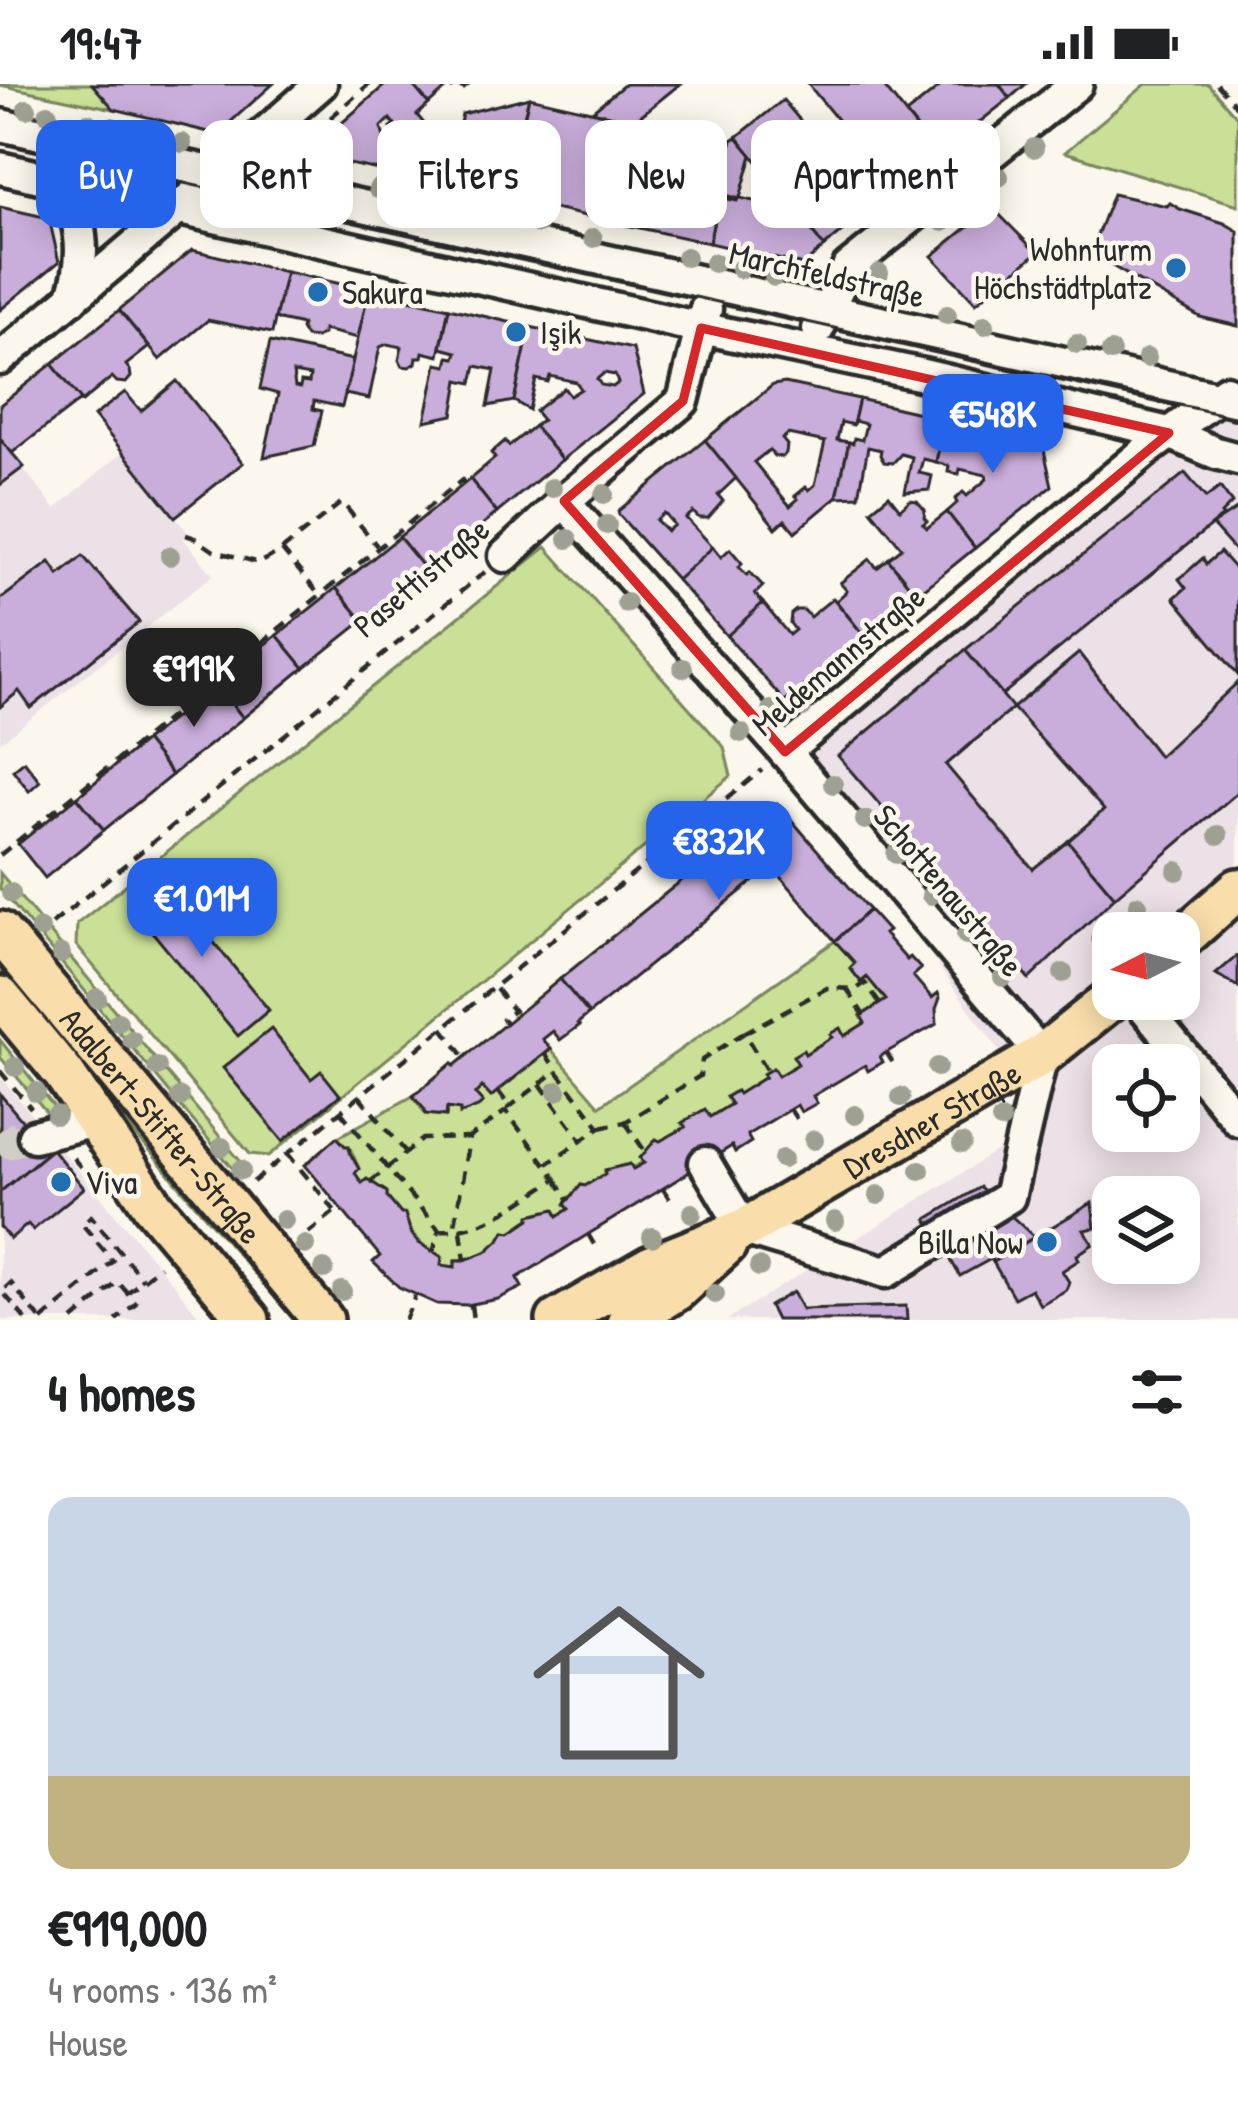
<!DOCTYPE html>
<html lang="en">
<head>
<meta charset="utf-8">
<style>
  :root { --surface:#fff; --page:#f6f6f6; --text:#202124; --muted:#757577; --line:#e0e0e0; --accent:#2563eb }
  body { margin:0; font-family:"Patrick Hand",sans-serif; background:var(--page); color:var(--text); height:100vh; display:flex; flex-direction:column; font-size:45px; white-space:nowrap }
  * { box-sizing:border-box; margin:0 }
  p { font-size:39px; color:var(--muted) }
  .icon { flex:none; width:66px; height:66px; fill:none; stroke:currentColor; stroke-width:2; stroke-linecap:round; stroke-linejoin:round }
  .map { position:relative; height:1236px; overflow:hidden }
  .panel { display:flex; flex-direction:column; background:var(--surface); flex:1 }
  .panel>* { flex:none }
  .top-card { position:absolute; left:36px; top:36px; width:1167px; height:108px; display:flex; gap:24px }
  .needle { width:78px; rotate:264deg }
  .buttons { position:absolute; left:1092px; top:828px; display:grid; gap:24px }
  .buttons a { display:grid; place-items:center; width:108px; height:108px; border-radius:24px; background:var(--surface); box-shadow:0 6px 30px #0003; font-size:60px }
  .price { position:absolute; translate:-50% -102px; padding:0 27px; border-radius:24px; background:var(--accent); color:#fff; font-size:39px; line-height:78px; filter:drop-shadow(0 3px 6px #0008) }
  .price::after { content:''; position:absolute; left:50%; top:72px; width:36px; height:27px; margin-left:-18px; background:inherit; clip-path:polygon(0 0,100% 0,50% 100%) }
  .price.active { background:#222; color:#fff }
  ul { padding:0; list-style:none }
  li { display:grid; align-content:center; gap:24px; height:636px; padding:0 48px }
  li+li { border-top:3px solid var(--line) }
  li span { display:grid; place-items:center; height:372px; border-radius:24px; color:#555 }
  li>.icon { margin-inline-start:auto }
  span .icon { width:216px; height:216px; fill:#fffc; stroke-width:1 }
  li b { font-size:51px }
  h2 { display:flex; justify-content:space-between; align-items:center; height:144px; padding:0 48px; font-size:51px }
  .pill { padding:0 42px; border-radius:24px; background:var(--surface); box-shadow:0 6px 30px #0003; font-size:42px; line-height:108px }
  .pill.active { background:var(--accent); color:#fff }
  .status { display:flex; justify-content:space-between; align-items:center; height:84px; padding:0 60px; background:var(--surface); direction:ltr }
  .status svg { height:33px; fill:currentColor }
  .map>svg:first-child { display:block }
</style>
</head>
<body>
<div class="status"><b>19:47</b><svg viewBox="0 0 49 12"><path d="M0 12V9h3v3zM5 12V6h3v6zM10 12V3h3v9zM15 12V0h3v12zM26 1h20v11H26zM47 4h2v5h-2z"/></svg></div>
<div class="map">
<svg width="1238" height="1236" viewBox="0 0 1238 1236">
  <rect width="100%" height="100%" fill="#fbf7ec"/>
  <filter id="ink" filterUnits="userSpaceOnUse"><feTurbulence type="fractalNoise" baseFrequency=".00833" numOctaves="2"/><feDisplacementMap in="SourceGraphic" scale="24" xChannelSelector="R" yChannelSelector="G"/><feConvolveMatrix kernelMatrix="1 2 1 2 8 2 1 2 1" color-interpolation-filters="sRGB"/></filter>
  <g filter="url(#ink)">
    <g fill="#ece1e7" fill-rule="evenodd">
      <path d="M1238,300V1236H727L1048,1035L785,668ZM1113,849H1179V915H1113ZM1113,981H1179V1047H1113ZM1113,1113H1179V1179H1113Z"/>
      <path d="M0,355L55,425L123,368L188,449L183,454L213,491L0,659Z"/>
      <path d="M0,993L176,1203L202,1236H0Z"/>
    </g>
    <g fill="#c9e096" stroke="#7a8660" stroke-width="3">
      <path d="M92,0L114,25L0,1V0Z"/>
      <path d="M1146,0H1208L1238,34V121L1065,68Z"/>
      <path d="M546,463L724,663L731,692L269,1072L250,1070L76,861L77,840Z"/>
      <path d="M0,789L247,1085L239,1092L0,805Z"/>
      <path d="M835,857L855,879L850,884L861,897L867,893L886,916L861,931L865,939L844,952L839,945L831,950L832,953L805,970L802,967L794,972L798,980L778,992L772,984L764,989L765,993L738,1010L735,1007L727,1012L731,1020L710,1033L704,1026L683,1038L686,1043L660,1057L656,1055C640,1087 639,1083 606,1086L605,1090L585,1102L581,1101L569,1125L558,1132L554,1126L530,1135L511,1148L505,1147C495,1166 477,1175 455,1176V1183L441,1181L442,1173C423,1162 409,1153 405,1130H401L387,1113V1108L367,1095L362,1099L355,1089L359,1084L349,1062H345L338,1053L413,1012L425,1030L446,1032L447,1024L460,1026L461,1030L482,1019L475,1010L482,1003L491,1013L551,965L600,1022Z"/>
      <path d="M0,870L305,1236H294L0,892Z"/>
      <path d="M0,956L63,1034L50,1032L0,973Z"/>
    </g>
    <g fill="#c9adda" stroke="#2b2b2b" stroke-width="3" fill-rule="evenodd">
      <path d="M92,0H273L217,50L114,25Z"/>
      <path d="M386,0H412L429,20L417,31L426,42L425,51L438,54L428,96L344,79L336,44ZM390,35L395,41L391,44L396,52L395,58L385,56L381,44Z"/>
      <path d="M412,0H470L464,5L456,2L452,5L449,2L429,20Z"/>
      <path d="M625,0H680L634,37L592,27Z"/>
      <path d="M808,0H882L938,71L872,123L840,84L862,66Z"/>
      <path d="M943,0H999L1010,14L938,71L906,30Z"/>
      <path d="M999,0H1026L1010,14Z"/>
      <path d="M529,13L518,57L459,43L462,30Z"/>
      <path d="M529,13L634,37L612,138L505,114Z"/>
      <path d="M783,16L830,72L824,77L838,95L845,90L872,123L824,163L795,126L806,118L803,114L815,104L818,108L822,101L819,97L816,99L806,88L809,85L798,71L769,92L737,53Z"/>
      <path d="M737,53L752,71L740,114L762,119L761,123L773,126L774,122L787,124L786,129L790,130L795,126L824,163L803,181L709,159L719,113L737,117L738,114L720,110L732,56Z"/>
      <path d="M438,54L471,61L472,58L483,61L482,65L515,72L505,114L428,96Z"/>
      <path d="M648,86L658,91L656,100L719,113L709,159L612,138L622,92L641,96L644,87Z"/>
      <path d="M1113,110L1167,122L1170,119L1180,125L1224,139L1238,147V242L1200,233L1090,169Z"/>
      <path d="M0,123L49,134L59,178L0,226Z"/>
      <path d="M992,123L1037,169L976,219L932,172Z"/>
      <path d="M192,166L286,188L272,249L208,236L160,276L119,226Z"/>
      <path d="M286,188L369,206L358,254L323,246V250L316,254L306,253L301,245L302,241L275,235Z"/>
      <path d="M369,206L449,224L439,272L423,268L422,273H417L416,279L409,283L402,282L399,276L402,263L387,260L380,263L369,315L345,310Z"/>
      <path d="M449,224L530,243L514,317L488,322L495,286L476,282L472,299L459,296L453,331L425,337L437,280L447,282L449,273L455,274L457,268L441,264Z"/>
      <path d="M119,226L149,263L126,281L130,286L131,293L126,299L117,298L112,293L82,318L52,280Z"/>
      <path d="M530,243L633,265L644,310L562,376L534,342L542,336L535,327L564,304L570,312L581,305L576,298L550,292L548,298L536,295L529,326L514,317ZM604,289L615,291L618,299L613,303L601,301L597,295Z"/>
      <path d="M270,258L353,276L342,323L314,317L313,325L322,327L314,362L264,373L278,310L260,305ZM293,289L310,292L309,299L301,298L300,304L295,303Z"/>
      <path d="M52,280L81,316L12,369L0,355V321Z"/>
      <path d="M177,297L243,379L175,433L94,332L125,308L141,327Z"/>
      <path d="M785,299L859,315L853,341L841,338L837,356L849,358L837,413L795,448L785,436L776,444L705,356L773,301ZM788,350L825,358L815,401L809,406L806,403L795,412L798,415L790,422L754,378L769,366L774,372L782,373L786,369L787,361L782,355Z"/>
      <path d="M859,315L945,335L936,378L923,375L919,389L932,392L929,406L905,408L912,373L901,370L893,379L884,378L880,371L881,366L868,363L859,412L837,413L849,358L853,359L854,354L862,356L866,340L854,337Z"/>
      <path d="M945,335L1042,357L1052,402L975,464L947,428L957,419L955,415L963,408L967,412L987,395L986,391L960,385L959,390L948,388L949,382L936,378Z"/>
      <path d="M534,342L562,376L497,429L470,395L495,374L491,369L505,357L509,362Z"/>
      <path d="M0,355L24,383L0,401Z"/>
      <path d="M705,356L736,394L718,411L723,417L708,434H699L693,428L686,434L713,463L677,496L619,431L618,427ZM664,429L674,441L667,447L656,436Z"/>
      <path d="M1185,389L1206,414L1220,403L1232,419L1221,430L1223,432L1002,611L965,566Z"/>
      <path d="M470,395L497,429L426,486L399,453Z"/>
      <path d="M889,411L900,425L910,416L917,417L925,426L924,433L927,437L923,440L927,444L947,428L975,464L917,511L888,475L902,464L871,426Z"/>
      <path d="M1238,424V470L1212,441Z"/>
      <path d="M399,453L426,486L363,537L336,504Z"/>
      <path d="M713,463L721,473L730,465L742,479L739,483L747,491L750,488L763,502L755,510L763,519L727,552L677,496Z"/>
      <path d="M1220,468L1238,488V591L1174,514L1186,504L1179,495L1203,474L1206,480Z"/>
      <path d="M83,472L139,538L31,624L19,607L0,623V513L1,515L50,478L59,491Z"/>
      <path d="M870,475L877,484L888,475L917,511L865,553L836,517L847,507L840,499Z"/>
      <path d="M336,504L363,537L304,584L277,551Z"/>
      <path d="M833,514L865,553L785,618L727,552L763,519L789,551L795,546L790,539L791,530L796,526H804L810,533Z"/>
      <path d="M277,551L304,584L243,634L216,600Z"/>
      <path d="M965,566L1013,624L946,681L1033,785L1068,757L1115,813L1029,895L838,672Z"/>
      <path d="M1079,569L1159,672L1238,598V708L1115,813L1068,757L1104,726L1013,624Z"/>
      <path d="M216,600L243,634L172,691L145,657Z"/>
      <path d="M145,657L172,691L104,746L77,713Z"/>
      <path d="M24,677L40,697L29,707L13,686Z"/>
      <path d="M77,713L104,746L45,794L18,760Z"/>
      <path d="M777,719L869,826L835,857L772,782L589,930L560,895Z"/>
      <path d="M167,801L269,926L238,952L135,827Z"/>
      <path d="M869,826L888,847L884,850L907,876L910,873L921,885L913,892L932,914L938,909L940,914L936,925L937,940L880,972L883,978L868,987L865,981L813,1012L817,1019L801,1028L797,1021L747,1051L751,1058L735,1068L732,1062L517,1194L522,1203L498,1215L467,1221L437,1220L399,1203L373,1178L380,1172L305,1081L337,1053L345,1062H349L350,1069L359,1085L355,1089L362,1099L367,1095L387,1108V1113L401,1130H405L411,1149L419,1159L442,1173L441,1181L455,1183V1176H465L486,1168L501,1154L505,1147L511,1148L530,1135V1131L555,1125L558,1132L569,1125L565,1120L581,1101L585,1102L605,1090V1086L630,1080L633,1085L644,1079L640,1074L656,1055L660,1057L686,1043L682,1039L705,1025L710,1033L731,1020L726,1013L736,1007L738,1010L765,993L763,990L773,984L778,992L798,980L793,972L803,966L805,970L832,953L830,950L840,944L844,952L865,939L861,932L886,916L867,893L861,898L850,884L855,879L835,857Z"/>
      <path d="M1238,871V903L1216,890Z"/>
      <path d="M560,895L589,930L578,939L580,941L560,956L553,947L543,955L551,965L498,1007L491,1013L482,1003L475,1010L483,1019L478,1023L460,1030V1026L447,1024L446,1032L425,1030V1026L413,1012L452,979L454,982Z"/>
      <path d="M271,945L311,995L321,987L340,1011L283,1057L223,984Z"/>
      <path d="M0,1010L48,1068L2,1107L0,1105Z"/>
      <path d="M52,1065L84,1104L33,1146L28,1140L10,1155L0,1143V1108Z"/>
      <path d="M980,1103L1034,1153L993,1178L991,1175L960,1192L927,1135Z"/>
      <path d="M1092,1119L1095,1144L1084,1146L1093,1160L1077,1171L1079,1176L1062,1187L1069,1198L1066,1206L1040,1221L1031,1205L1014,1214L993,1178Z"/>
      <path d="M793,1208L802,1225L906,1222L907,1236H776L769,1222Z"/>
    </g>
    <g fill="none" stroke-linecap="round" stroke-linejoin="round">
      <path stroke="#d1cec5" stroke-width="30" stroke-dasharray="30 15" stroke-linecap="butt" d="M0,1047L10,1059L34,1052"/>
      <defs>
        <g id="minor">
          <path d="M0,41L1238,318"/>
          <path d="M0,84L701,244L919,290L1169,349L1216,369L1238,375"/>
          <path d="M68,99C80,144 88,169 72,215"/>
          <path d="M818,245L848,184L1077,0"/>
          <path d="M0,275L180,123L321,0"/>
          <path d="M564,417L785,668L1042,971L1009,1113L886,1188L744,1145L705,1079"/>
          <path d="M505,472L564,417L683,317L706,225"/>
          <path d="M785,668L1147,366L1226,307"/>
          <path d="M1137,915L1238,1036"/>
          <path d="M34,1052L95,1037"/>
        </g>
        <g id="major">
          <path id="s1" d="M0,848L323,1236"/>
          <path d="M1179,857L1238,805"/>
          <path d="M0,913L64,990L153,1122L249,1236"/>
          <path id="s2" d="M557,1236L651,1182L744,1145L1042,971L1113,914"/>
          <path d="M628,1236L677,1206L726,1161"/>
        </g>
      </defs>
      <use href="#minor" stroke="#2b2b2b" stroke-width="39"/>
      <use href="#major" stroke="#2b2b2b" stroke-width="48"/>
      <g stroke="#2b2b2b" stroke-width="4.5" stroke-dasharray="12 9" stroke-linecap="butt">
        <path d="M1217,0L1238,24"/>
        <path d="M295,82L298,62L369,0"/>
        <path d="M186,451L195,454L214,467L260,479L282,466L320,512"/>
        <path d="M282,466L342,418L377,462"/>
        <path d="M0,771L462,396L464,400"/>
        <path d="M52,840L485,488"/>
        <path d="M496,905L514,927L503,935L507,940"/>
        <path d="M847,905L863,930"/>
        <path d="M443,944L465,974"/>
        <path d="M744,949L827,904L857,905L865,899L880,920"/>
        <path d="M886,968L893,979"/>
        <path d="M545,969L557,987"/>
        <path d="M0,987L31,1024"/>
        <path d="M540,1000L582,1057"/>
        <path d="M498,1007L509,1022"/>
        <path d="M359,1012L405,1067"/>
        <path d="M507,1025L557,987L600,1043L547,1080"/>
        <path d="M790,1025L799,1039"/>
        <path d="M340,1027L439,1146L433,1169"/>
        <path d="M625,1038L646,1069"/>
        <path d="M600,1043L625,1038L700,992L702,976L744,949L767,987"/>
        <path d="M287,1069L335,1127"/>
        <path d="M73,1074L97,1102"/>
        <path d="M556,1095L569,1117"/>
        <path d="M253,1098L762,686"/>
        <path d="M370,1098L423,1055L469,1054L454,1147"/>
        <path d="M663,1105L671,1117"/>
        <path d="M439,1146C484,1149 519,1118 556,1095L506,1027L469,1054"/>
        <path d="M461,1147L465,1176"/>
        <path d="M308,1149L340,1123"/>
        <path d="M588,1150L596,1164"/>
        <path d="M127,1209L160,1182"/>
        <path d="M471,1221L473,1236"/>
        <path d="M26,1236L2,1207L11,1199L41,1236"/>
        <path d="M42,1236L113,1177L82,1140L91,1132L143,1196"/>
        <path d="M73,1236L118,1198L136,1219L116,1236"/>
        <path d="M405,1236L415,1212"/>
      </g>
      <use href="#minor" stroke="#fbf7ec" stroke-width="30"/>
      <use href="#major" stroke="#f9deab" stroke-width="39"/>
      <path stroke="#2b2b2b" stroke-width="3" d="M0,58L1238,334"/>
    </g>
    <g fill="#9ea091">
      <circle cx="27" cy="25" r="10"/>
      <circle cx="48" cy="30" r="10"/>
      <circle cx="88" cy="39" r="10"/>
      <circle cx="112" cy="43" r="10"/>
      <circle cx="139" cy="50" r="10"/>
      <circle cx="182" cy="59" r="10"/>
      <circle cx="1034" cy="64" r="10"/>
      <circle cx="321" cy="67" r="10"/>
      <circle cx="999" cy="93" r="10"/>
      <circle cx="335" cy="94" r="10"/>
      <circle cx="378" cy="105" r="10"/>
      <circle cx="399" cy="109" r="10"/>
      <circle cx="444" cy="118" r="10"/>
      <circle cx="491" cy="129" r="10"/>
      <circle cx="943" cy="138" r="10"/>
      <circle cx="538" cy="140" r="10"/>
      <circle cx="593" cy="154" r="10"/>
      <circle cx="686" cy="173" r="10"/>
      <circle cx="714" cy="179" r="10"/>
      <circle cx="740" cy="185" r="10"/>
      <circle cx="879" cy="189" r="10"/>
      <circle cx="774" cy="193" r="10"/>
      <circle cx="947" cy="231" r="10"/>
      <circle cx="985" cy="241" r="10"/>
      <circle cx="1077" cy="260" r="10"/>
      <circle cx="1111" cy="268" r="10"/>
      <circle cx="1147" cy="274" r="10"/>
      <circle cx="552" cy="404" r="10"/>
      <circle cx="604" cy="410" r="10"/>
      <circle cx="607" cy="441" r="10"/>
      <circle cx="568" cy="455" r="10"/>
      <circle cx="170" cy="472" r="10"/>
      <circle cx="626" cy="519" r="10"/>
      <circle cx="683" cy="584" r="10"/>
      <circle cx="802" cy="624" r="10"/>
      <circle cx="771" cy="626" r="10"/>
      <circle cx="741" cy="649" r="10"/>
      <circle cx="833" cy="700" r="10"/>
      <circle cx="865" cy="736" r="10"/>
      <circle cx="1218" cy="751" r="10"/>
      <circle cx="896" cy="770" r="10"/>
      <circle cx="1177" cy="787" r="10"/>
      <circle cx="11" cy="809" r="10"/>
      <circle cx="931" cy="811" r="10"/>
      <circle cx="1138" cy="821" r="10"/>
      <circle cx="40" cy="845" r="10"/>
      <circle cx="966" cy="851" r="10"/>
      <circle cx="1101" cy="855" r="10"/>
      <circle cx="61" cy="870" r="10"/>
      <circle cx="1063" cy="889" r="10"/>
      <circle cx="1003" cy="893" r="10"/>
      <circle cx="97" cy="914" r="10"/>
      <circle cx="118" cy="938" r="10"/>
      <circle cx="132" cy="956" r="10"/>
      <circle cx="15" cy="983" r="10"/>
      <circle cx="157" cy="983" r="10"/>
      <circle cx="937" cy="983" r="10"/>
      <circle cx="557" cy="1007" r="10"/>
      <circle cx="36" cy="1008" r="10"/>
      <circle cx="180" cy="1013" r="10"/>
      <circle cx="901" cy="1013" r="10"/>
      <circle cx="56" cy="1031" r="10"/>
      <circle cx="855" cy="1031" r="10"/>
      <circle cx="1001" cy="1036" r="10"/>
      <circle cx="814" cy="1056" r="10"/>
      <circle cx="962" cy="1060" r="10"/>
      <circle cx="222" cy="1063" r="10"/>
      <circle cx="783" cy="1075" r="10"/>
      <circle cx="241" cy="1086" r="10"/>
      <circle cx="920" cy="1086" r="10"/>
      <circle cx="878" cy="1111" r="10"/>
      <circle cx="692" cy="1129" r="10"/>
      <circle cx="284" cy="1136" r="10"/>
      <circle cx="835" cy="1137" r="10"/>
      <circle cx="652" cy="1153" r="10"/>
      <circle cx="305" cy="1161" r="10"/>
      <circle cx="759" cy="1183" r="10"/>
      <circle cx="324" cy="1185" r="10"/>
      <circle cx="342" cy="1207" r="10"/>
      <circle cx="715" cy="1210" r="10"/>
    </g>
  </g>
  <path fill="none" stroke="#d62828" stroke-width="9" stroke-linejoin="round" d="M701,244L1169,349L785,668L564,417L683,317Z"/>
  <g fill="#1f6fb2" stroke="#fbf7ec" stroke-width="4.5">
    <circle cx="1176" cy="184" r="12"/>
    <circle cx="318" cy="208" r="12"/>
    <circle cx="516" cy="248" r="12"/>
    <circle cx="61" cy="1098" r="12"/>
    <circle cx="1047" cy="1158" r="12"/>
  </g>
  <g text-anchor="middle" stroke-width="9" stroke-linejoin="round" paint-order="stroke">
    <g font-size="33" fill="#2b2b2b" stroke="#fbf7ec" text-anchor="start">
      <text x="1152" y="177" text-anchor="end">Wohnturm<tspan x="1152" dy="38">Höchstädtplatz</tspan></text>
      <text x="342" y="220">Sakura</text>
      <text x="540" y="260">Işik</text>
      <text x="85" y="1110">Viva</text>
      <text x="1023" y="1170" text-anchor="end">Billa Now</text>
    </g>
    <g font-size="33" fill="#2b2b2b" stroke="#fbf7ec">
      <text transform="translate(827 190) rotate(13)" y="12">Marchfeldstraße</text>
      <text transform="translate(421 493) rotate(-40)" y="12">Pasettistraße</text>
      <text transform="translate(838 576) rotate(-40)" y="12">Meldemannstraße</text>
      <text transform="translate(949 806) rotate(50)" y="12">Schottenaustraße</text>
      <text dy="12" stroke="none"><textPath href="#s2" startOffset="426">Dresdner Straße</textPath></text>
      <text dy="12" stroke="none"><textPath href="#s1" startOffset="252">Adalbert-Stifter-Straße</textPath></text>
    </g>
  </g>
</svg>
<div class="buttons">
<a><svg class="needle" viewBox="-14 -14 28 28"><path d="M0-13l5 13h-10z" fill="#e53935"/><path d="M0 13l5-13h-10z" fill="#757577"/></svg></a>
<a><svg class="icon" aria-label="locate" viewBox="0 0 24 24"><circle cx="12" cy="12" r="6"/><path d="M12 2v4M12 18v4M2 12h4M18 12h4"/></svg></a>
<a><svg class="icon" aria-label="layers" viewBox="0 0 24 24"><path d="M12 4l9 5-9 5-9-5zM3 14l9 5 9-5"/></svg></a>
</div>
<b class="price" style="left:993px;top:392px">€548K</b>
<b class="price active" style="left:194px;top:646px">€919K</b>
<b class="price" style="left:719px;top:819px">€832K</b>
<b class="price" style="left:202px;top:876px">€1.01M</b>
<div class="top-card">
<a class="pill active">Buy</a>
<a class="pill">Rent</a>
<a class="pill">Filters</a>
<a class="pill">New</a>
<a class="pill">Apartment</a>
</div>
</div>
<section class="panel">
<h2>4 homes<svg class="icon" aria-label="filters" viewBox="0 0 24 24"><path d="M4 7h16M4 17h16"/><circle cx="9" cy="7" r="2"/><circle cx="15" cy="17" r="2"/></svg></h2>
<ul>
<li><span style="background:linear-gradient(#c9d6e8 75%,#c2b280 0)"><svg class="icon" aria-label="home" viewBox="0 0 24 24"><path d="M3 11l9-7 9 7M6 9v11h12V9"/></svg></span><div><b>€919,000</b><p>4 rooms · 136 m²</p><p>House</p></div></li>
</ul>
</section>
</body>
</html>
